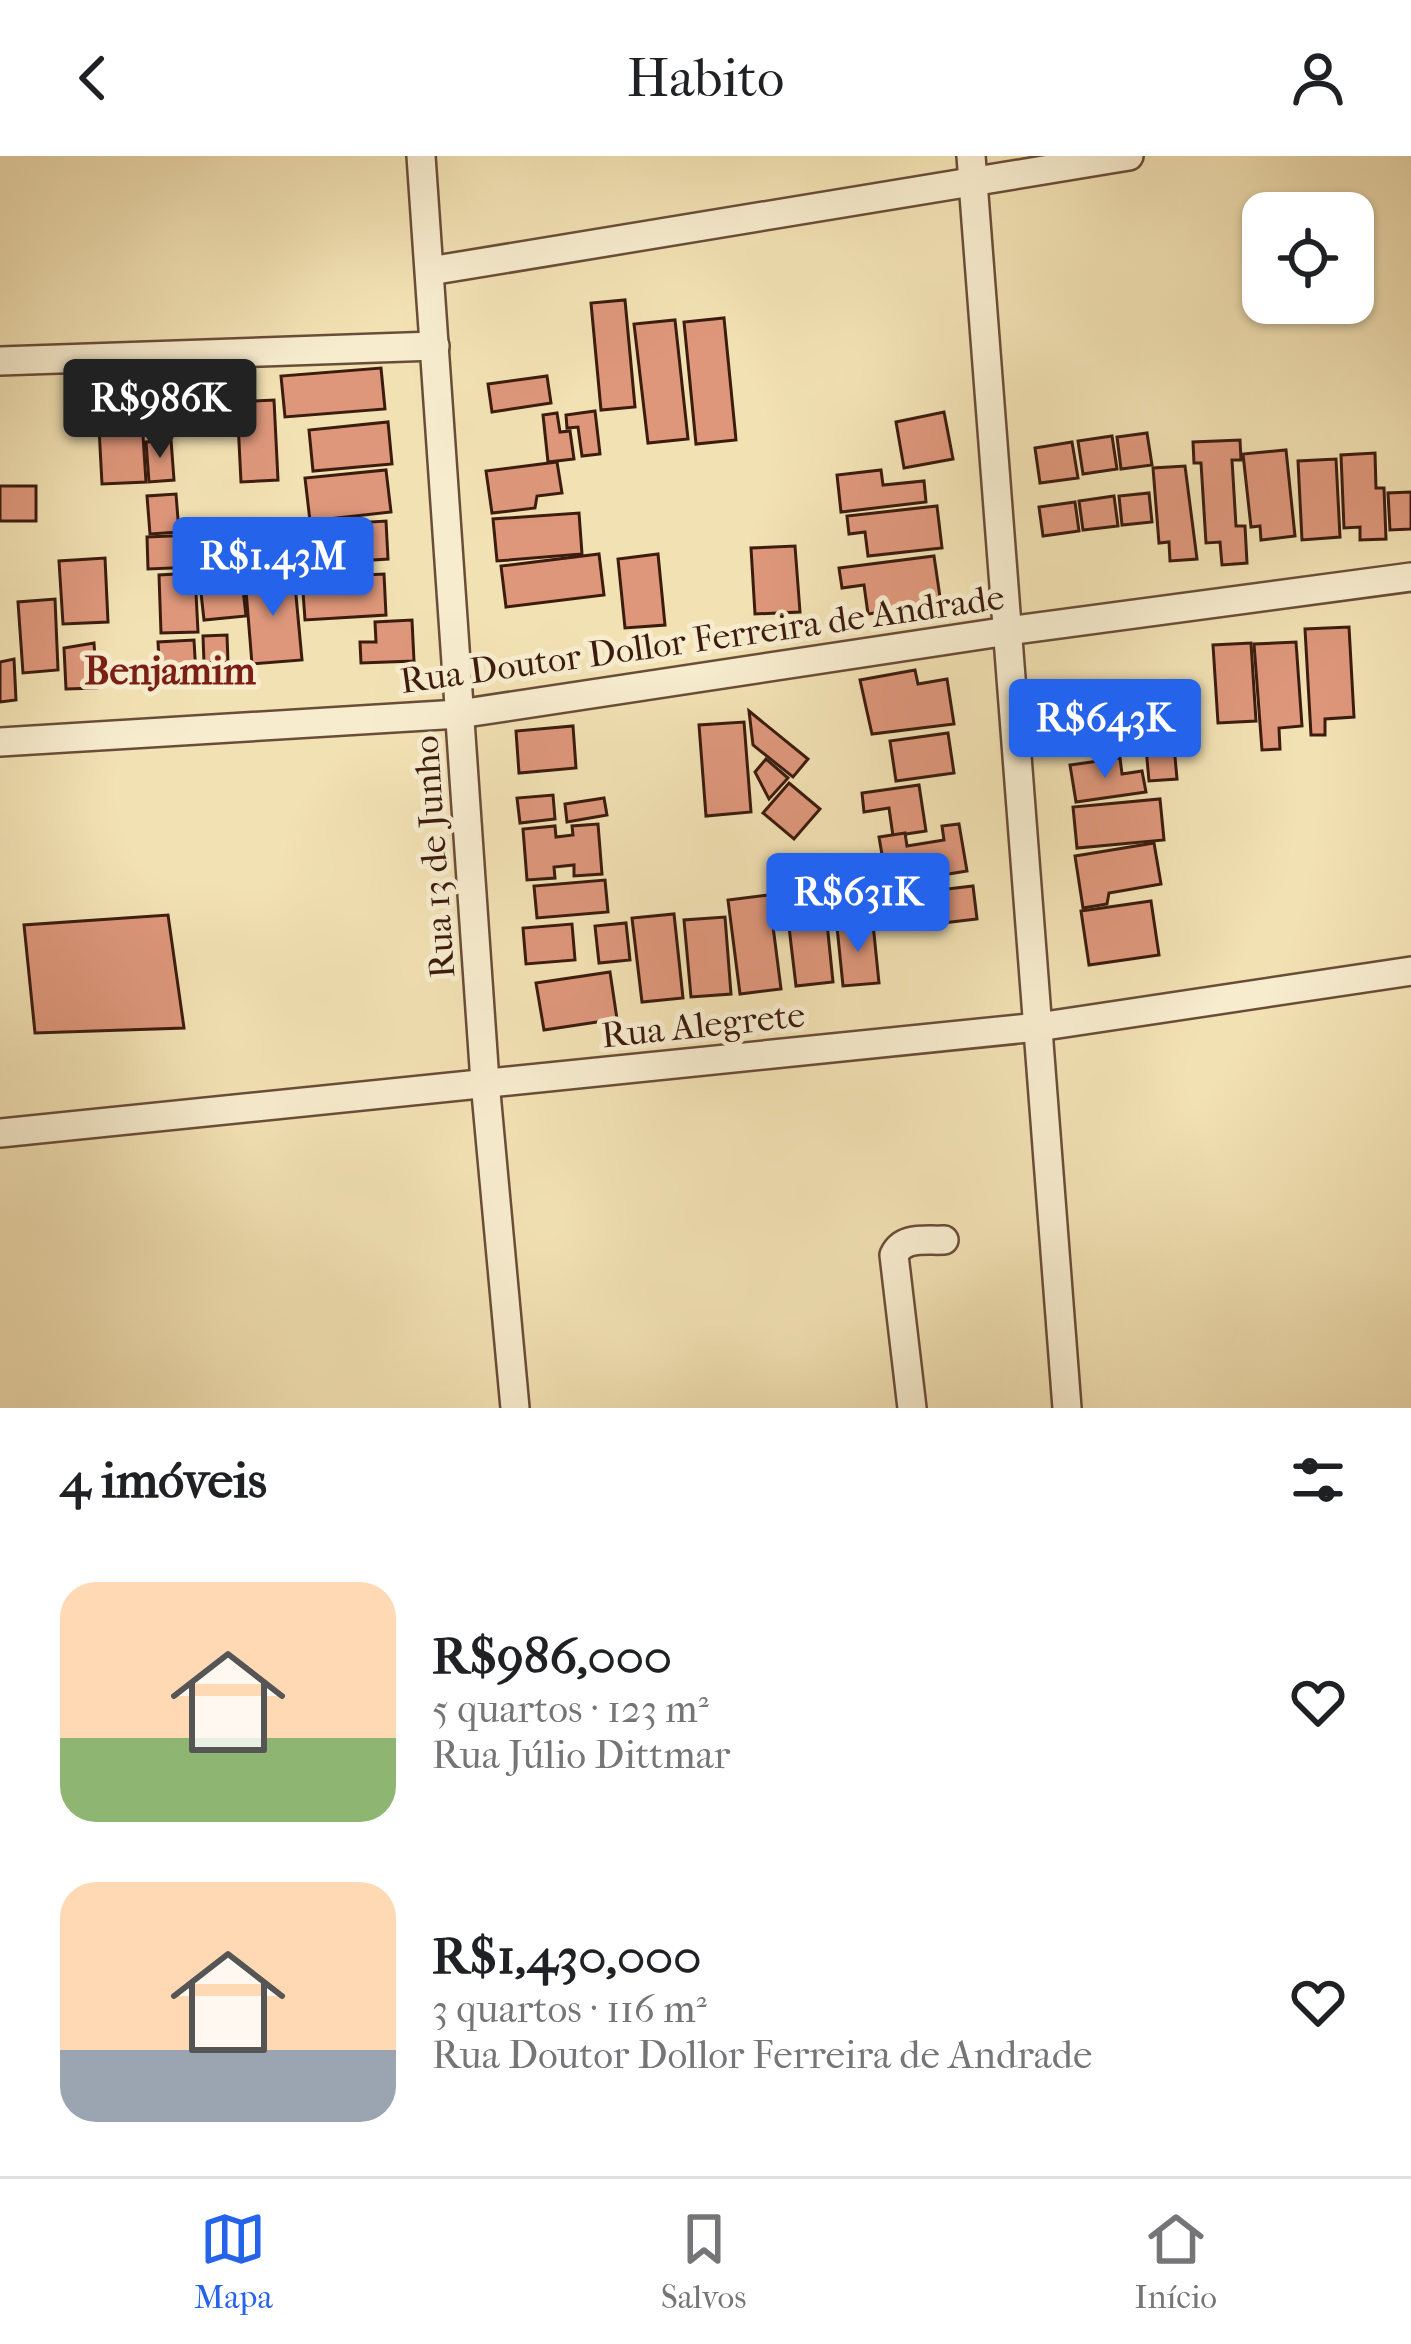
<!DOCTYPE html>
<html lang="pt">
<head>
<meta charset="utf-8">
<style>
  :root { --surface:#fff; --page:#f6f6f6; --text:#202124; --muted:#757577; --line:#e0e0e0; --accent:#2563eb }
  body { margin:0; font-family:"IM FELL French Canon",serif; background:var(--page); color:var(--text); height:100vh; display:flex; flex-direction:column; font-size:45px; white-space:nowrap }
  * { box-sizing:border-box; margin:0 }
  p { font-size:39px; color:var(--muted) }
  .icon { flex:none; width:66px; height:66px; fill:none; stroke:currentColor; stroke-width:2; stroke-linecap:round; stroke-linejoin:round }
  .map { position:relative; height:1252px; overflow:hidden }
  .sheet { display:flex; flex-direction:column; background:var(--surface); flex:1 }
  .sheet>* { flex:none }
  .buttons { position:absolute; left:1242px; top:36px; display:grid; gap:24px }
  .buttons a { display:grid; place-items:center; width:132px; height:132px; border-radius:24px; background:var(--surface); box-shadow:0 3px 9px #0004; font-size:60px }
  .price { position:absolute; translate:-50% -102px; padding:0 27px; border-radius:12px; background:var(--accent); color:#fff; font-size:39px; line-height:78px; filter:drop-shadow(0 3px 6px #0008) }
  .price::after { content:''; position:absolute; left:50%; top:72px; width:36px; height:27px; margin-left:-18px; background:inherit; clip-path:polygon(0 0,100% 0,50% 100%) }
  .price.selected { background:#222; color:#fff }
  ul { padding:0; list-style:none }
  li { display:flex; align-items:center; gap:36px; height:300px; padding:0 60px }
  li span { display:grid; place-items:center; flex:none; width:336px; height:240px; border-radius:36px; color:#555 }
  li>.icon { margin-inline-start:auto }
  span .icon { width:144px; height:144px; fill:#fffc; stroke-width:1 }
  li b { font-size:51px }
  h2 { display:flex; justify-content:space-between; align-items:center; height:144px; padding:0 60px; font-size:51px }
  header { display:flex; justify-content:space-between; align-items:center; height:156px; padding:0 60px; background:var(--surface); font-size:54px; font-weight:600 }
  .tabs { display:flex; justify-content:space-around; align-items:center; height:168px; border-top:3px solid var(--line); background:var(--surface); font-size:33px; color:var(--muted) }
  .tabs a { display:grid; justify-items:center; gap:6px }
  .tabs .selected { color:var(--accent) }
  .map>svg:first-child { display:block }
</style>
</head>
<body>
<header><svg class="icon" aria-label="back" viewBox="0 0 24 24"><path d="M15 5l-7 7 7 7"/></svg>Habito<svg class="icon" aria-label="person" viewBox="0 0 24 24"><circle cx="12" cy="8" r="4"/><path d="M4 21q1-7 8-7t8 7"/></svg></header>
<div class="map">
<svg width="1411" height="1252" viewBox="0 0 1411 1252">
  <rect width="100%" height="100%" fill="#f2e1b3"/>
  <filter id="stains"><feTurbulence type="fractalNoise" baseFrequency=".00167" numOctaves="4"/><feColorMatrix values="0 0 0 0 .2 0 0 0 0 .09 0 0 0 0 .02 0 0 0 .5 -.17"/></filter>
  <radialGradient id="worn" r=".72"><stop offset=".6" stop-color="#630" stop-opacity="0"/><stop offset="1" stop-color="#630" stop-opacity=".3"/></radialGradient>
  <g fill="#de977b" stroke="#3c1c0f" stroke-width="3">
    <path d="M625,144L635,251L601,254L591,147Z"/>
    <path d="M724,162L736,284L696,288L684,166Z"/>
    <path d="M675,164L688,283L648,287L634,168Z"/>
    <path d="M381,212L385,253L285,261L281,220Z"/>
    <path d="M547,220L551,247L492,256L488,228Z"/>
    <path d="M144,221H169L170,260H144Z"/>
    <path d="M140,233L146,326L102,328L97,235Z"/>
    <path d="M274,244L278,324L241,326L237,246Z"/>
    <path d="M595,255L600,298L582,300L578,271L567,272L566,259Z"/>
    <path d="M944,256L953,303L904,312L896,266Z"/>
    <path d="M557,257L560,276L570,275L574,303L548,306L543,259Z"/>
    <path d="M388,266L392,308L313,315L309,274Z"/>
    <path d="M1147,277L1152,309L1121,313L1117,281Z"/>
    <path d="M1112,280L1117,313L1083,318L1078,285Z"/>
    <path d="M171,284L174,324L149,326L146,286Z"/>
    <path d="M1240,284L1241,304H1232L1236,370H1245L1247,407L1222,409L1220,386L1206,387L1201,307H1194L1193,286Z"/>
    <path d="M1072,286L1078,322L1040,327L1035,292Z"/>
    <path d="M1286,294L1295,380L1261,384L1260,370L1251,371L1243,298Z"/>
    <path d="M1375,297L1376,332H1384L1386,383L1360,384V371L1344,372L1341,299Z"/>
    <path d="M1336,303L1340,381L1302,384L1298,305Z"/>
    <path d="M557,306L562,337L537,340L535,352L492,357L486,315Z"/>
    <path d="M1185,310L1197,403L1170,405L1169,386L1159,387L1153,312Z"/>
    <path d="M386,314L391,356L310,365L305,322Z"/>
    <path d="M881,314L883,329L924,325L926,346L841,356L837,319Z"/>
    <rect x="0" y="330" width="36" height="35"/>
    <path d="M1411,336V373L1390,374L1388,337Z"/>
    <path d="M1149,337L1152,366L1122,369L1119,340Z"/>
    <path d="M176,338L179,376L150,378L147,340Z"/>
    <path d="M1114,340L1118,370L1083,374L1079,345Z"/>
    <path d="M1075,346L1079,375L1043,380L1039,351Z"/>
    <path d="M937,350L942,392L868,400L865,376L849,378L847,360Z"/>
    <path d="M579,357L582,398L497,405L493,363Z"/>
    <path d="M386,365L388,403L325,407L323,369Z"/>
    <path d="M194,379L196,411L148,413L147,381Z"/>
    <path d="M795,390L800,456L755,458L751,392Z"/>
    <path d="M599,398L604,439L506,451L501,410Z"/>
    <path d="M658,398L665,469L625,472L618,403Z"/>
    <path d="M934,400L941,448L868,458L864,429L842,432L839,412Z"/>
    <path d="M105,402L108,466L63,468L59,405Z"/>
    <path d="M195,417L198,476L161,477L159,419Z"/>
    <path d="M294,418L302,504L252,508L245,422Z"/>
    <path d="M384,418L386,459L305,464L302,422Z"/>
    <path d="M243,433L246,460L204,464L201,437Z"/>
    <path d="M55,443L58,514L23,517L18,446Z"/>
    <path d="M412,464L414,505L361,507L360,486H376L375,466Z"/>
    <path d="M1349,471L1354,561L1325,563V579H1311L1305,473Z"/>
    <path d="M227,479L228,506L204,507L203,480Z"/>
    <path d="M194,484L196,519L160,521L158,486Z"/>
    <path d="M1296,486L1302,570L1279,572L1280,593L1262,594L1254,488Z"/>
    <path d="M94,487L97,532L66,533L64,492Z"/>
    <path d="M1251,487L1256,565L1218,567L1213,489Z"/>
    <path d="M14,503L16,544L0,546V506Z"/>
    <path d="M915,514L918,528L947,523L954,568L872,578L860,524Z"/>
    <path d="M749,555L808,603L793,621L753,589Z"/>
    <path d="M744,566L751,656L706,660L699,569Z"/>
    <path d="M573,570L576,612L519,617L516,575Z"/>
    <path d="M948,577L954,617L896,625L890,585Z"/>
    <path d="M1174,590L1177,623L1149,625L1146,592Z"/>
    <path d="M1120,602L1122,618L1142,615L1146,636L1076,646L1070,609Z"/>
    <path d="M766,603L788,622L769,643L755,616Z"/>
    <path d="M789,627L820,653L794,683L763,657Z"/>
    <path d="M919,629L926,675L893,680L889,652L864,656L862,637Z"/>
    <path d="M553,639L555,663L520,667L517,642Z"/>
    <path d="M604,642L607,659L567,666L565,648Z"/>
    <path d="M1160,643L1164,684L1077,692L1073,651Z"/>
    <path d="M598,668L602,718L574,720V709L554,711L555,722L527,724L523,673L555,670L556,681L573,679L572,670Z"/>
    <path d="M959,668L967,715L887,728L879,681L905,677L907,690L944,684L942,670Z"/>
    <path d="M1154,687L1161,728L1109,737L1107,748L1083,752L1075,700Z"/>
    <path d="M824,710L829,752L776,758L771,716Z"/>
    <path d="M605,724L608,756L537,762L534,730Z"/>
    <path d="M973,730L977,763L934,768L930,735Z"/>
    <path d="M769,739L781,833L740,838L728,744Z"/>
    <path d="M1151,745L1159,799L1089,809L1081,755Z"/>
    <path d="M674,758L683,842L642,846L632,762Z"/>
    <path d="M168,759L184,872L35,877L24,769Z"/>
    <path d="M725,761L731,838L691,841L684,764Z"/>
    <path d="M626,767L630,804L599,807L595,770Z"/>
    <path d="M827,767L833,826L796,830L789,771Z"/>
    <path d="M572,768L575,804L526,808L523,772Z"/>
    <path d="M873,768L879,827L843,830L837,771Z"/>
    <path d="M610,816L617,863L544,874L536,827Z"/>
  </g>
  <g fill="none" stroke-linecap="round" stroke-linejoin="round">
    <defs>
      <g id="minor">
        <path d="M421,0L485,926L515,1252"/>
        <path d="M971,0L1067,1252"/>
        <path d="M430,115L1129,0"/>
        <path d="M0,205L435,190"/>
        <path d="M0,586L459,558L1008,475L1411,421"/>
        <path d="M0,977L1038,871L1411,815"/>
        <path d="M912,1252L894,1099C903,1080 925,1085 944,1084"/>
      </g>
    </defs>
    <use href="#minor" stroke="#6a4d38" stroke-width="32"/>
    <use href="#minor" stroke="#f7ecce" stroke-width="27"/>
  </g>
  <g text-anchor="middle" stroke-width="10" stroke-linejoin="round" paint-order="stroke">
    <g font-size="36" fill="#3c1c0f" stroke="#f7ecce">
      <text transform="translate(702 482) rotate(-8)" y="13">Rua Doutor Dollor Ferreira de Andrade</text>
      <text transform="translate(433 701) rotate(-94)" y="13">Rua 13 de Junho</text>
      <text transform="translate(703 868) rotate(-6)" y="13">Rua Alegrete</text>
    </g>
    <g font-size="39" font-weight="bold" fill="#7a1f14" stroke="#f7ecce">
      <text x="170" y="528">Benjamim</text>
    </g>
  </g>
  <rect width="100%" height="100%" filter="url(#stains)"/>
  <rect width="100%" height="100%" fill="url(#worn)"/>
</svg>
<div class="buttons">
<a><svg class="icon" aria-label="locate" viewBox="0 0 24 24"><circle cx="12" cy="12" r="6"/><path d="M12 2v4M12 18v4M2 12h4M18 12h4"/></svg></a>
</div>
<b class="price selected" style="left:160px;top:305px">R$986K</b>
<b class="price" style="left:273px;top:463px">R$1.43M</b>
<b class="price" style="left:1105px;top:625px">R$643K</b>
<b class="price" style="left:858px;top:799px">R$631K</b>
</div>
<section class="sheet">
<h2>4 imóveis<svg class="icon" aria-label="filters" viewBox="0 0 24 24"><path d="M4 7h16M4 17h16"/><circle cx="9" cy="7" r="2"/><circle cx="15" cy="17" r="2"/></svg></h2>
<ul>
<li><span style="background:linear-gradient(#ffd9b3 65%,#8fb573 0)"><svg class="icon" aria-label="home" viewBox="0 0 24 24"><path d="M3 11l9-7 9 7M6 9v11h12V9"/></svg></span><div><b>R$986,000</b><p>5 quartos · 123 m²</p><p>Rua Júlio Dittmar</p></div><svg class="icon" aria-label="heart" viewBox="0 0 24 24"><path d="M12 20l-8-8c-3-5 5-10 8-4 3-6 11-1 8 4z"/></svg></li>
<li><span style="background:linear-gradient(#ffd9b3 70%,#9aa5b1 0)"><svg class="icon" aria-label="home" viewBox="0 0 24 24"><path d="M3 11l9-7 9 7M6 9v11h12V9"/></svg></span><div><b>R$1,430,000</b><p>3 quartos · 116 m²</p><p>Rua Doutor Dollor Ferreira de Andrade</p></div><svg class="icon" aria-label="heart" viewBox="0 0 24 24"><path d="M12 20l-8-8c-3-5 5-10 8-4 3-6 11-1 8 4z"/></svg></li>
</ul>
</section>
<nav class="tabs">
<a class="selected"><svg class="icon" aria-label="map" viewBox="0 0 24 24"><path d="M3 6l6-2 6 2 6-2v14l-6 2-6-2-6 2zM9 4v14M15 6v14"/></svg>Mapa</a>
<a><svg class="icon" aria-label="saved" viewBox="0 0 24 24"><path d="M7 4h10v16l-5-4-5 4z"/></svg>Salvos</a>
<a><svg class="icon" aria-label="home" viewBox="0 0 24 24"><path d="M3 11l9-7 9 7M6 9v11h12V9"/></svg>Início</a>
</nav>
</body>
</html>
